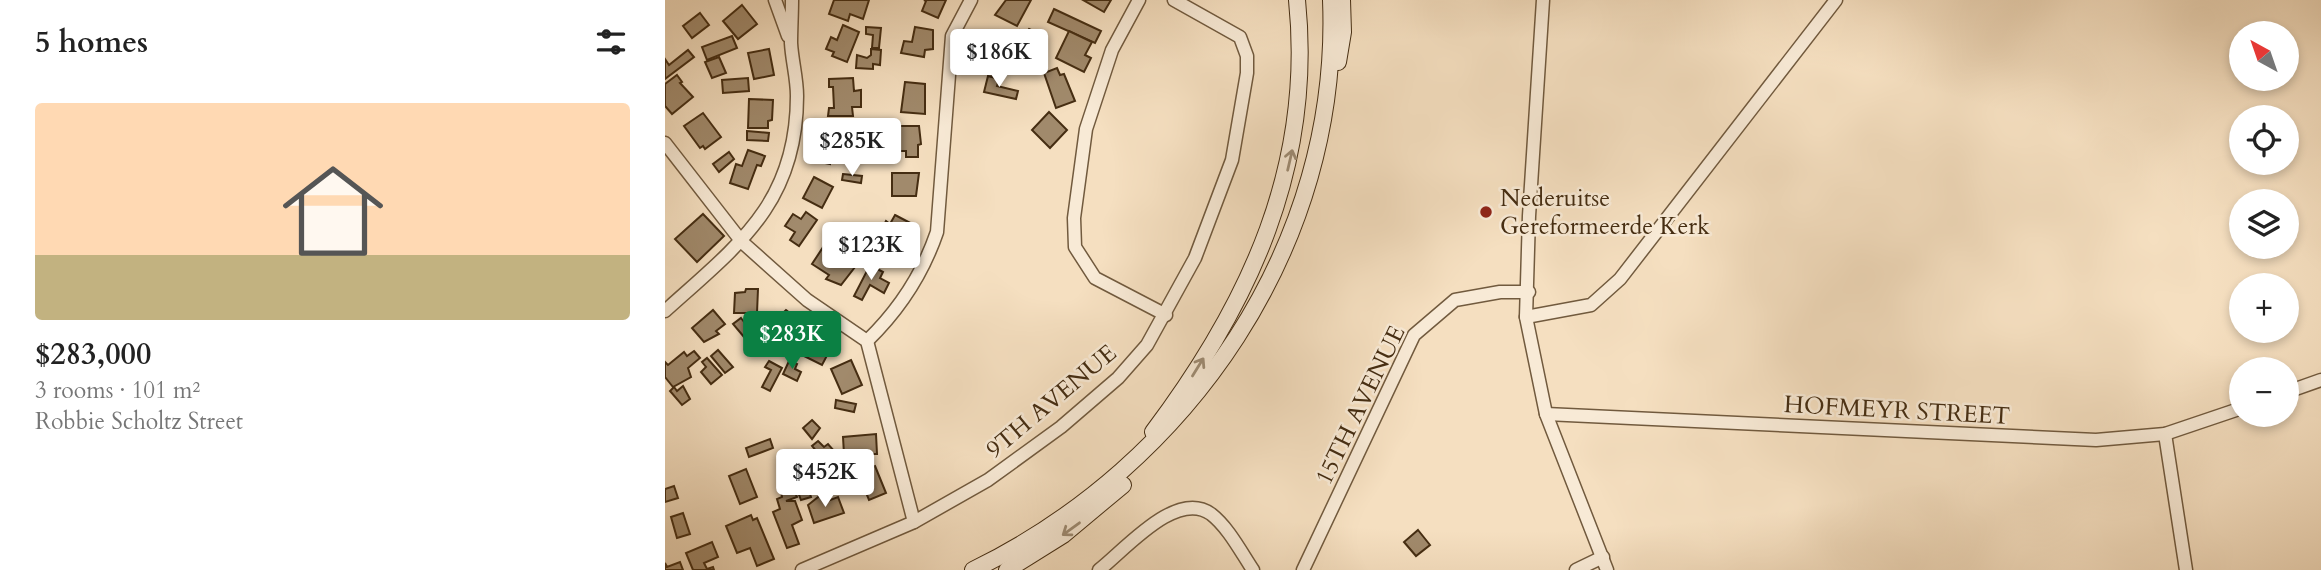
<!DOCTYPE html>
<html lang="en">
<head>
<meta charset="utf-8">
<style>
  :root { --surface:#fff; --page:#f2f2f2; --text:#222; --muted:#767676; --accent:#0b8043 }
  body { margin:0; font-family:Cardo,serif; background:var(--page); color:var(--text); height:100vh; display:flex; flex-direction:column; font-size:26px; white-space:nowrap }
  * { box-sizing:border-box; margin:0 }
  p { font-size:23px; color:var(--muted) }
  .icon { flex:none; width:38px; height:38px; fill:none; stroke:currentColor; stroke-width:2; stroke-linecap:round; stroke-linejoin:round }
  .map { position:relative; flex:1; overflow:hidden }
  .drawer { display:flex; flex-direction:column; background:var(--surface); width:665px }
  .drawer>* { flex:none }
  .needle { width:46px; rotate:320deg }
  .tools { position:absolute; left:1564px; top:21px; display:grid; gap:14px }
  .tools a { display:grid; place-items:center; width:70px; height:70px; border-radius:50%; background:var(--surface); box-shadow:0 4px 10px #0003; font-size:35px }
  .price { position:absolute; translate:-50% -60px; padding:0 16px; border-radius:7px; background:#fff; color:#222; font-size:23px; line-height:46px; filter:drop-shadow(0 2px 4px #0008) }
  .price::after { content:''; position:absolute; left:50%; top:42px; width:21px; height:16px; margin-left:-10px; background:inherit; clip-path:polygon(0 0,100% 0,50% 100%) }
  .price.selected { background:var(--accent); color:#fff }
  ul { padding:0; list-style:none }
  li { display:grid; align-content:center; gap:14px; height:371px; padding:0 35px }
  li span { display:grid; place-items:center; height:217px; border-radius:7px; color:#555 }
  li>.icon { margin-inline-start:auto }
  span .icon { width:126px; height:126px; fill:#fffc; stroke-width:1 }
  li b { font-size:30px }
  h2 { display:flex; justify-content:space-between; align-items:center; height:84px; padding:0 35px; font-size:30px }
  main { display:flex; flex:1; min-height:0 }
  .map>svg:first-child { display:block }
</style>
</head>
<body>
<main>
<section class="drawer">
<h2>5 homes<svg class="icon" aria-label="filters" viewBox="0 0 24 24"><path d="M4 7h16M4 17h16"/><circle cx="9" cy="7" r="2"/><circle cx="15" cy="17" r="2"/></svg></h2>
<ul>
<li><span style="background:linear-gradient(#ffd9b3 70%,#c2b280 0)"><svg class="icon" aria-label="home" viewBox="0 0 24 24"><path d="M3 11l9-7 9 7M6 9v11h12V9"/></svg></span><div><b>$283,000</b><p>3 rooms · 101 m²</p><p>Robbie Scholtz Street</p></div></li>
</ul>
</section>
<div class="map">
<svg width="1656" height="570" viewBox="0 0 1656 570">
  <rect width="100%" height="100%" fill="#f5dfc0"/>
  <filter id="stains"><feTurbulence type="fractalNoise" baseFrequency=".00286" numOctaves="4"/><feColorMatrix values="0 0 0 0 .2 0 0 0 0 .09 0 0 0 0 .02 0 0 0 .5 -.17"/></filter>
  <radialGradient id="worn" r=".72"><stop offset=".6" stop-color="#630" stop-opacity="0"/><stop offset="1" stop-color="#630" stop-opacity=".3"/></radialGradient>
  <g fill="#a18a6c" stroke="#452d12" stroke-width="2">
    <path d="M169,0H204L198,19L185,14L183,21L164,14Z"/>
    <path d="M259,0H281L273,18L257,11L261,1Z"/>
    <path d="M341,0H366L352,26L330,15Z"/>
    <path d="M418,0H446L439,12Z"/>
    <path d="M77,5L92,24L73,39L58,21Z"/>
    <path d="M389,9L436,31L430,43L383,22Z"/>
    <path d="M35,13L44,25L27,38L18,26Z"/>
    <path d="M178,25L194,32L182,62L167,56L169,52L161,49L166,37L172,40Z"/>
    <path d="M201,27L216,28L214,48H207L208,35L201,34Z"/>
    <path d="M250,27L268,30V49L260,50L259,57L236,53L239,41L247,42Z"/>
    <path d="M364,29L376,35L369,50L350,40L355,30L362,32Z"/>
    <path d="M404,31L427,42L420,55L426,58L419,72L391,58Z"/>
    <path d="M67,36L72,48L42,60L37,47Z"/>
    <path d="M317,47L346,52L345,60H339L336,76L313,73Z"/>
    <path d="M104,49L109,75L89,79L83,53Z"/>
    <path d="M206,49L216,50L215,65L208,64V69L191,68L192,55L202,58L206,55Z"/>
    <path d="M23,50L29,57L0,79V59L4,65Z"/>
    <path d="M54,57L61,73L47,78L40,62Z"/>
    <path d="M392,68L395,75L399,74L410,101L391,108L379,73Z"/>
    <path d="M12,75L17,82L15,83L28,97L7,114L0,106V84Z"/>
    <path d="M323,76L334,79L332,86L353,91L351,99L319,92Z"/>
    <path d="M83,78L84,91L58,93L57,80Z"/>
    <path d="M188,78L189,91L196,90V107H187L188,116H163L164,108H169L168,87H164V79Z"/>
    <path d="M240,82L260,84V114L236,112Z"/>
    <path d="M84,99L108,100L107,120L103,121V128H83Z"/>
    <path d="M384,112L402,130L385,148L367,130Z"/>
    <path d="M38,113L56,137L40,149L38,146L35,148L19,126Z"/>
    <path d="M173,120H206V127L174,128Z"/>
    <path d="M235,126H254L256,144L253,145V157H241V151H234Z"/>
    <path d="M165,129L187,132L184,152L193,154L192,164L165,160V164L155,162L159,141H163Z"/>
    <path d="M82,131L104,133L103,141L82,140Z"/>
    <path d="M196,134L212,136L210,160L193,158Z"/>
    <path d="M83,150L100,156L96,166L92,165L83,189L65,183L71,164L77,166Z"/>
    <path d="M64,152L69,159L54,172L48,164Z"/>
    <path d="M227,173H254L251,196H227Z"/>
    <path d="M178,174L197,176L196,183L177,180Z"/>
    <path d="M149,177L168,187L157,208L138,198Z"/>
    <path d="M141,212L152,220L134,246L125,240L130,232L120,226L128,214L136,219Z"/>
    <path d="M38,214L59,236L32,262L10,239Z"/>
    <path d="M230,215L253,227L246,240L238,236L227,256L208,246L221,221L225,224Z"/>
    <path d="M168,232L180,240L170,254L190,267L176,285L161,279L164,275L147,264Z"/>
    <path d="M205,265L218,272L215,278L224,283L219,293L205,285L197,300L189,296Z"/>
    <path d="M81,289H93L92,313H69L70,293L80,292Z"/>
    <path d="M48,310L60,324L51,331L54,334L39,342L27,328Z"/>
    <path d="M121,310L140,325L116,346L104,337L121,316L118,313Z"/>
    <path d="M76,318L86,331L79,337L68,324Z"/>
    <path d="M96,326L103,332L98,337L103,342L94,353L81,342Z"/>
    <path d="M145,336L167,346L157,365L135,354Z"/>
    <path d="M53,350L68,367L60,373L46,356Z"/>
    <path d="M29,351L35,358L23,368L26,377L8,387L0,377V362L3,365L19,352L22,356Z"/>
    <path d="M42,358L57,375L46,384L36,372L41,367L37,362Z"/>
    <path d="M186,360L197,385L177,394L166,369Z"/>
    <path d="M104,361L117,368L105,391L97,387L106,370L100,367Z"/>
    <path d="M124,361L132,364L130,369L136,372L132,381L118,374Z"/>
    <path d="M18,386L25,399L17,405L5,391L9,387L12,391Z"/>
    <path d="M171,400L191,404L189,412L170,408Z"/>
    <path d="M147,420L155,428L147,439L138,428Z"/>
    <path d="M211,434L212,454H179L178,437Z"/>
    <path d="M105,439L108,448L84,457L81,448Z"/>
    <path d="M153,441L159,447L163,444L176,459L165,468L147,446Z"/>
    <path d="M210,466L221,493L204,500L193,473Z"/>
    <path d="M81,469L92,497L75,504L64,476Z"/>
    <path d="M182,469L185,476L177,479L182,489L176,491L169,475Z"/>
    <path d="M122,473L132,497L121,501H130L137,520L127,525L134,544L122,548L108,512L115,509L112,499L117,497L113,476Z"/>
    <path d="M143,473L147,483L142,485L146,497L136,500L128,479Z"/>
    <path d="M9,486L13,498L0,502V489Z"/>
    <path d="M157,494L160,502L173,497L179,513L149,523L143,505Z"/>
    <path d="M18,513L25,534L12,538L6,517Z"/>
    <path d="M86,515L88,520L92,518L109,559L92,566L85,548L72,553L61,526Z"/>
    <path d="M753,530L765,545L751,556L739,542Z"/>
    <path d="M47,542L53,557L39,563L42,569L48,567L49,570H28L21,553Z"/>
    <path d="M15,562L18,570H0V563L2,567Z"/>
  </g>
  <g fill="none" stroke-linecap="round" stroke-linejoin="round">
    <defs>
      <g id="minor">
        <path d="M110,0L123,36"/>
        <path d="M474,0L447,50L421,129L409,218L410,247L430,278L501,315"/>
        <path d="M878,0L864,216L861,317L881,414L942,570"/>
        <path d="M0,143L77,242L142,300L202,341L249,522"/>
        <path d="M0,311C72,246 132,204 132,96C132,78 127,61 126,43C126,29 127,14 127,0"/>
        <path d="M861,317L926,305L955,279L1171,0"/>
        <path d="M202,341C234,310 258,273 272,232L287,36L306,0"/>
        <path d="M1622,392L1656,380"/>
        <path d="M881,414L1431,440L1500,434L1577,408"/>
        <path d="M1500,434L1521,570"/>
        <path d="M137,570L249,522L323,480L396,427L453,378L482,345L530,258L567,160L582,73V56L575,37L509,0"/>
        <path d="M434,570C460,550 511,489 546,514C563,527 576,552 588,570"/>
        <path d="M638,570L749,335L790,300L835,292H864"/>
        <path d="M911,570L938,557"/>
      </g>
      <g id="secondary">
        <path d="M673,62L678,32L677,0"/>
        <path d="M488,432C585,303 649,165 632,0"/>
        <path d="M308,570C524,465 676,244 666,0"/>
        <path d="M342,570L398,535L458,485"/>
      </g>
    </defs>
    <use href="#minor" stroke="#715a3e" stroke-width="15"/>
    <use href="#secondary" stroke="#452d12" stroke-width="18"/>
    <use href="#minor" stroke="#f8ead6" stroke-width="12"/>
    <use href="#secondary" stroke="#f8ead6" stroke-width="16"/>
  </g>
  <defs><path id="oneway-shaft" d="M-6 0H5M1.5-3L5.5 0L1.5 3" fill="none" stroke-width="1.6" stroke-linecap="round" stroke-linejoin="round" transform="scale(1.75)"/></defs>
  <g stroke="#9e8c74">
    <use href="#oneway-shaft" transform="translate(625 160) rotate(-77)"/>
    <use href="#oneway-shaft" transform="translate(533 367) rotate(-58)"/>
    <use href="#oneway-shaft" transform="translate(406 529) rotate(144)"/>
  </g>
  <circle fill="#8f2418" stroke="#f8ead6" stroke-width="2.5" cx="821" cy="212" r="7"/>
  <g text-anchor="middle" stroke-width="5" stroke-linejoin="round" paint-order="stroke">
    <g font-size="24" fill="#452d12" stroke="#f8ead6" text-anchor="start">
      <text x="835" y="206">Nederuitse<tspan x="835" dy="28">Gereformeerde Kerk</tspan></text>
    </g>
    <g font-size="24" fill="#452d12" stroke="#f8ead6">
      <text transform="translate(386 401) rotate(-40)" y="8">9TH AVENUE</text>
      <text transform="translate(695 405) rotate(-64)" y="8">15TH AVENUE</text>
      <text transform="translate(1232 410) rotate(3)" y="8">HOFMEYR STREET</text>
    </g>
  </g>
  <rect width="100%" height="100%" filter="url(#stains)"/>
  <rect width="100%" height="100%" fill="url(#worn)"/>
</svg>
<div class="tools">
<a><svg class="needle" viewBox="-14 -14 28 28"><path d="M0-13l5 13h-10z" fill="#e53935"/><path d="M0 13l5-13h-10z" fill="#767676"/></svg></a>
<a><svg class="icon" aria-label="locate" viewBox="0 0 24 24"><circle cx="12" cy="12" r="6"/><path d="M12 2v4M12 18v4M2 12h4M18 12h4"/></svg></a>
<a><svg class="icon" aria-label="layers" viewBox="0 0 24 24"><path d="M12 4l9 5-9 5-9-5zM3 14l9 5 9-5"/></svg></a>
<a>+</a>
<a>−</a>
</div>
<b class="price" style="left:334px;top:89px">$186K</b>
<b class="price" style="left:187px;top:178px">$285K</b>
<b class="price" style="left:206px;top:282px">$123K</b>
<b class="price selected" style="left:127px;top:371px">$283K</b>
<b class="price" style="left:160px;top:509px">$452K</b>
</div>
</main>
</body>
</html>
